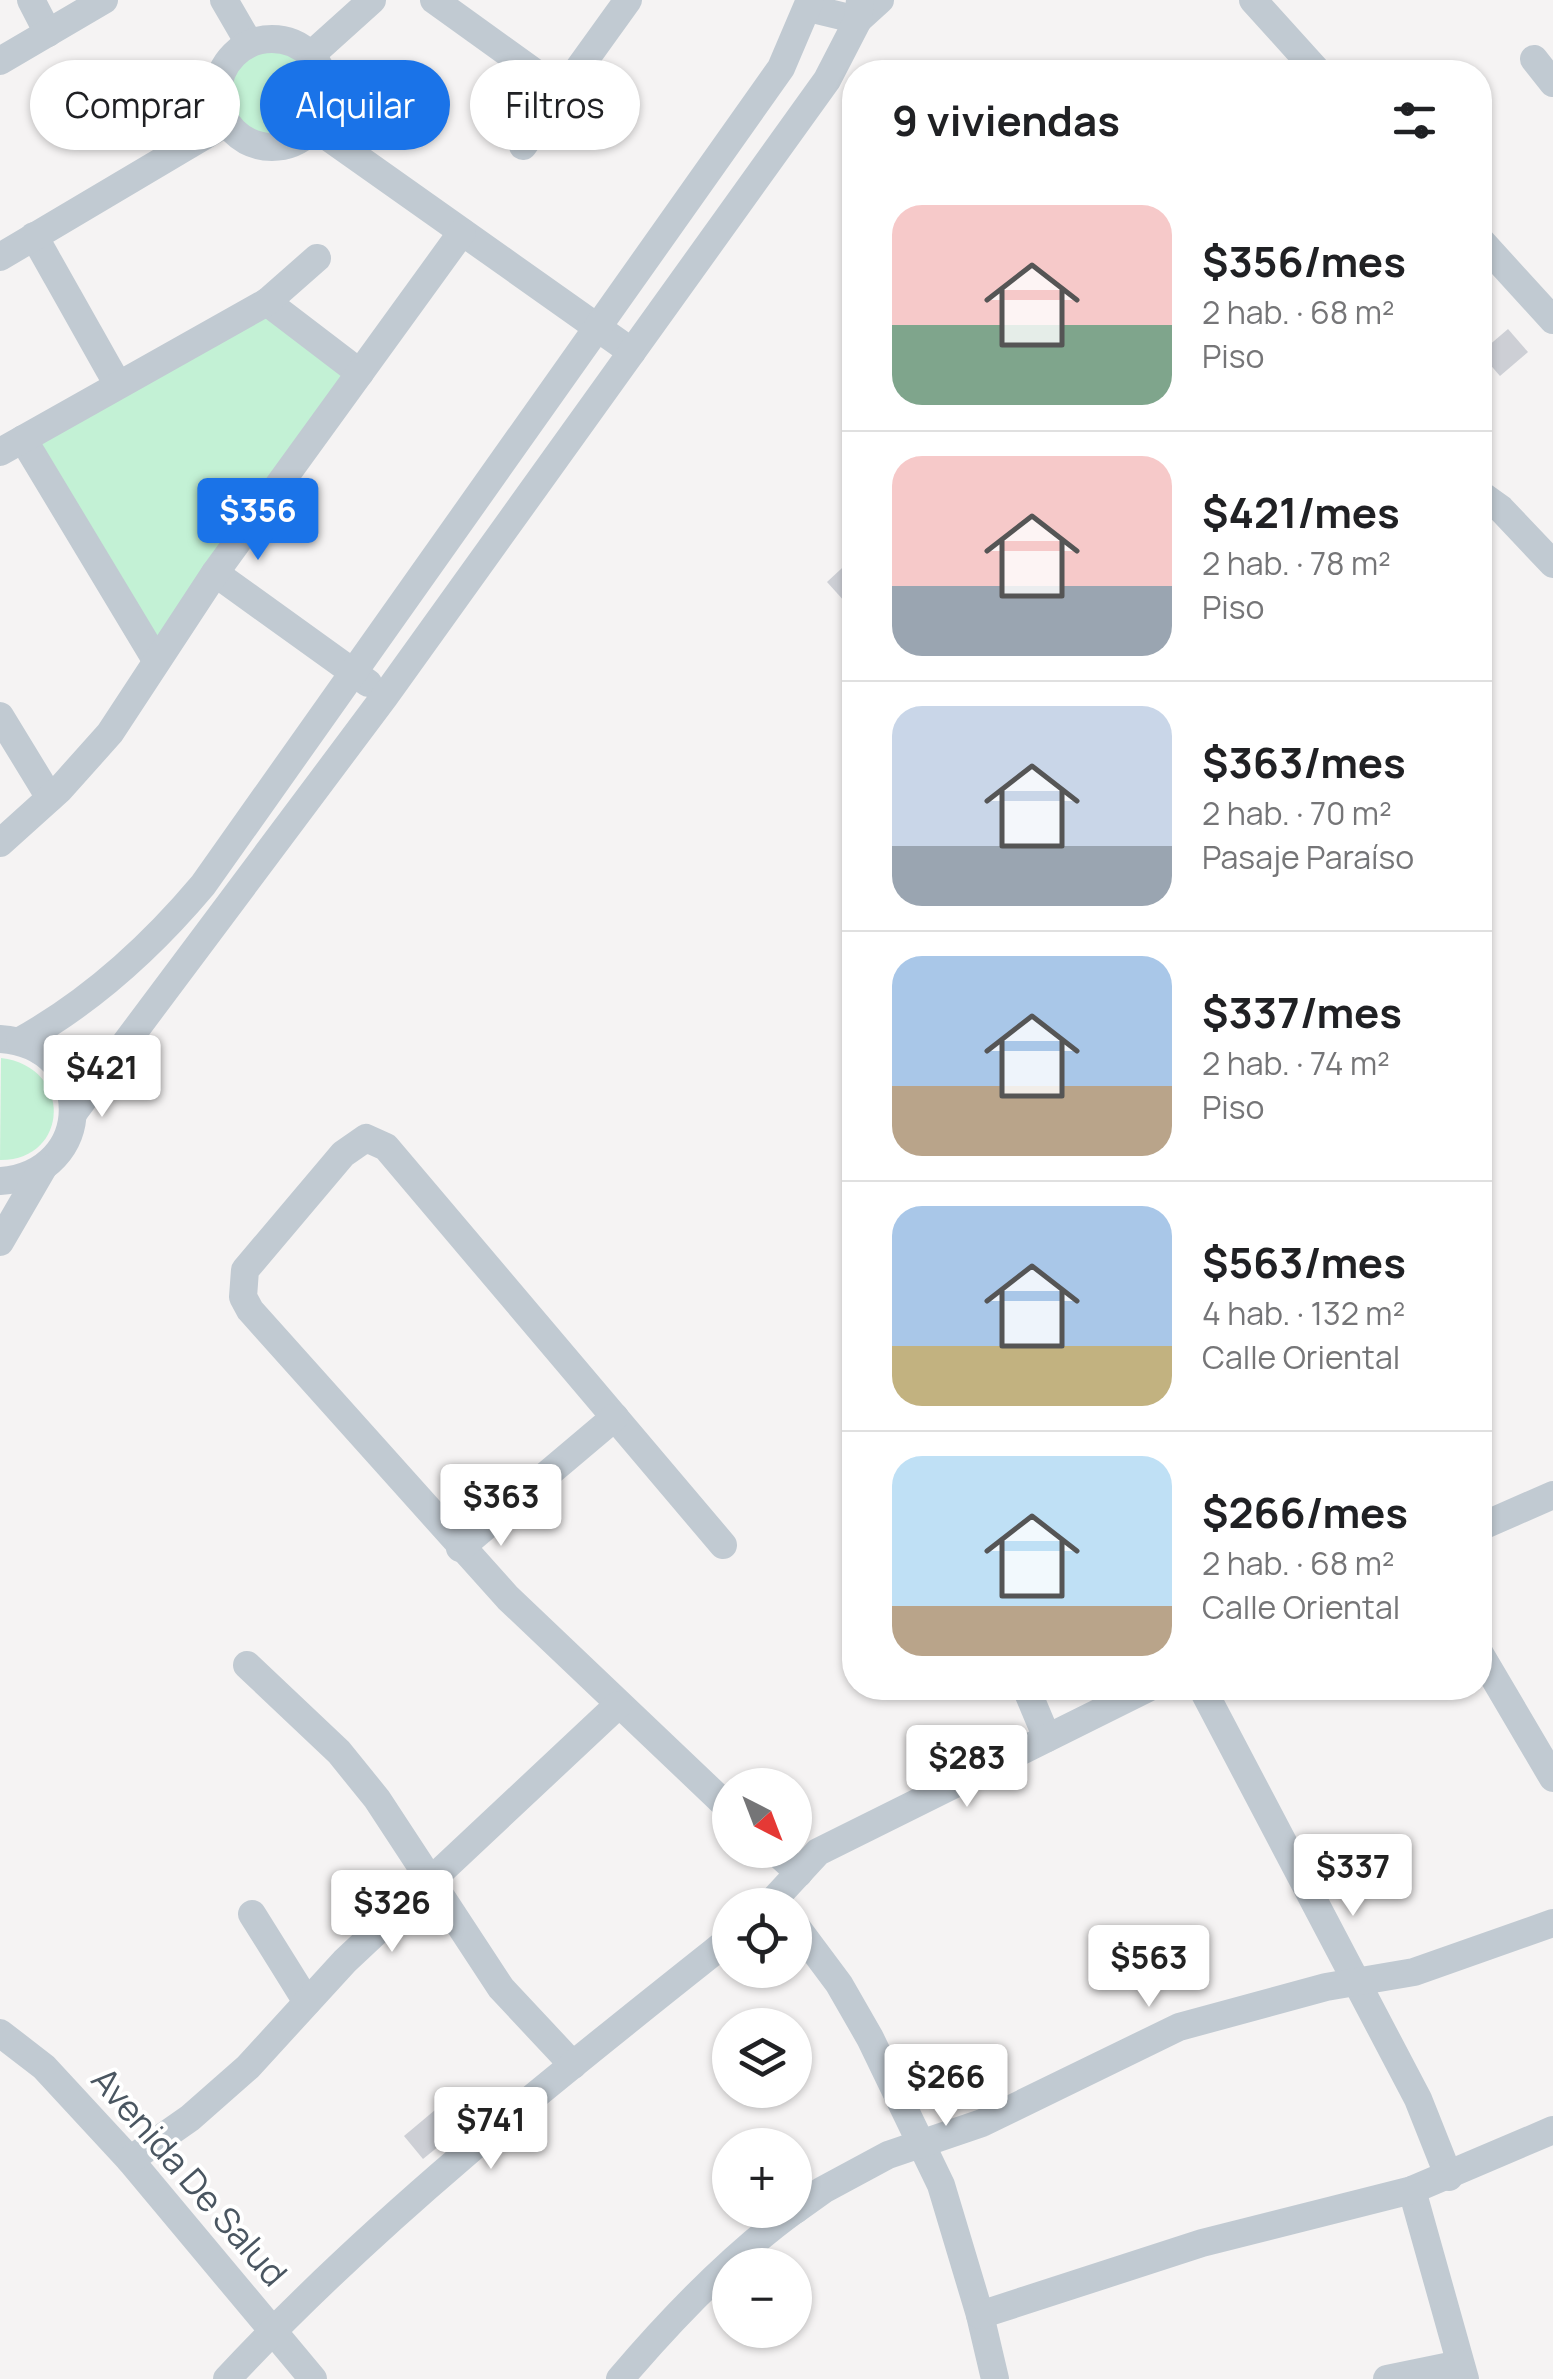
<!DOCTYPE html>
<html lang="es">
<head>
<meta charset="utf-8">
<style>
  :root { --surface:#fff; --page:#f2f2f2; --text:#202124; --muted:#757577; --line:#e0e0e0; --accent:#1a73e8 }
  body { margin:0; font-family:Manrope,sans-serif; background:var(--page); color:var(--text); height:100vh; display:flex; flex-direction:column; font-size:38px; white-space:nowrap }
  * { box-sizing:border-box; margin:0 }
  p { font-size:32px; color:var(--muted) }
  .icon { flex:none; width:55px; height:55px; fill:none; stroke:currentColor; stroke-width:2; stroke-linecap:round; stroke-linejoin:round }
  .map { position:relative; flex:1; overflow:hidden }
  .sheet { position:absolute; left:842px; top:60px; width:650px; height:1640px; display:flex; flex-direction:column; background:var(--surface); border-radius:40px; box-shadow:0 2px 8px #0004 }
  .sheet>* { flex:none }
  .hud { position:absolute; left:30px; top:60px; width:662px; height:90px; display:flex; gap:20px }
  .needle { width:65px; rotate:138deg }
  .tools { position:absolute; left:712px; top:1768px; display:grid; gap:20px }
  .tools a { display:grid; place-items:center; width:100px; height:100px; border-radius:50%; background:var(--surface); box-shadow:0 2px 8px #0004; font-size:50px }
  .price { position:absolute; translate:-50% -85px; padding:0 22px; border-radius:10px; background:#fff; color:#222; font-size:32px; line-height:65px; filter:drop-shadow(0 2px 5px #0008) }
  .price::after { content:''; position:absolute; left:50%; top:60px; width:30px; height:22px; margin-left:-15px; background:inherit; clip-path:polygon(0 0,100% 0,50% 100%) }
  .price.on { background:var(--accent); color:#fff }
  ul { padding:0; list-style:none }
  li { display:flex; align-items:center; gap:30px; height:250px; padding:0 50px }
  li+li { border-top:2px solid var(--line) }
  li span { display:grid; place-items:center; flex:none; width:280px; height:200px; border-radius:30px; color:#555 }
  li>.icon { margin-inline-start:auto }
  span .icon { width:120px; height:120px; fill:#fffc; stroke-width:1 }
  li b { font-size:42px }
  h2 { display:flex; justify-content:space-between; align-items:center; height:120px; padding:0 50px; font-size:42px }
  .chip { padding:0 35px; border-radius:45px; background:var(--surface); box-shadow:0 2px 8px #0004; font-size:35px; line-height:90px }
  .chip.on { background:var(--accent); color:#fff }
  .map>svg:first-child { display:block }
</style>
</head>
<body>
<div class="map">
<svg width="1553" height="2379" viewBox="0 0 1553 2379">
  <rect width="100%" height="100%" fill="#f5f3f3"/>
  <g fill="#c3f1d5">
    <path d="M249,43L311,55L314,127L269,147L221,111V72Z"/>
    <path d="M267,302L360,373L156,660L23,439Z"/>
    <path d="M1,1058C74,1067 69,1161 0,1160Z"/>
  </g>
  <g fill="#cdcfd5">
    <path d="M1508,329L1528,352L1500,376L1480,353Z"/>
    <path d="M855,556V613L827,582Z"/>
    <path d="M447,2100L466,2124L423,2159L404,2136Z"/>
  </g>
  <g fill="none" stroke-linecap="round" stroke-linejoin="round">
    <g stroke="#c1cad2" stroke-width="28">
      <path d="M31,0L48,33"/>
      <path d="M224,0L249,43"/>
      <path d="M434,0L562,92"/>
      <path d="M1253,0L1318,72"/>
      <path d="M808,8L858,20L880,0"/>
      <circle cx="272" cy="93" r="54"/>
      <path d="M311,55L372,0"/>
      <path d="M1534,59L1553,83"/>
      <path d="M0,61L104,0"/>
      <path d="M314,127L632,352"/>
      <path d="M523,146L628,0"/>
      <path d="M34,236L118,385"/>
      <path d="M1480,240L1553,320"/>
      <path d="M0,257L226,123"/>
      <path d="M267,302L360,373"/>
      <path d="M23,439L156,660"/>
      <path d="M0,452L267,302L317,258"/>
      <path d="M1480,494L1501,509L1553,564"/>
      <path d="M215,573L368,683"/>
      <path d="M0,716L50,798"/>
      <path d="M0,843L60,789L110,733L215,573L462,232"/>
      <path d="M0,1039C97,1045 97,1174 0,1181"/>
      <path d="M20,1041C92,1001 150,948 203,885L781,68L810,0"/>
      <path d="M74,1112L385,696L827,80L858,20L860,0"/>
      <path d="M0,1242L43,1168"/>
      <path d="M1480,1527L1553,1495"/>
      <path d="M723,1545L386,1147L366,1138L343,1154L245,1270L243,1297L250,1310L508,1598L730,1809"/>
      <path d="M460,1548L615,1417"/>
      <path d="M1480,1654L1553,1778"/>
      <path d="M247,1665L339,1752L377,1799L501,1988L573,2065"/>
      <path d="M1026,1688L1047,1738"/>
      <path d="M1202,1688L1418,2099L1449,2177"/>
      <path d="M774,1850L799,1873"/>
      <path d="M769,1905L818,1852L1148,1688"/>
      <path d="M252,1914L307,2002"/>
      <path d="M795,1925L839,1984L870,2038L941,2185L980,2315L995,2379"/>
      <path d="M0,2033L44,2067L130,2160L313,2379"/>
      <path d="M130,2160L190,2118L248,2067L345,1961L618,1705"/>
      <path d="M1412,2190L1465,2379"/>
      <path d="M795,2210L823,2190L888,2155L982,2123L1179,2027L1326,1987L1414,1972L1553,1923"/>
      <path d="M980,2315L1202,2243L1412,2190L1553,2130"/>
      <path d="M227,2379C379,2216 556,2077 730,1939"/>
      <path d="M620,2379C672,2318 730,2257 795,2210"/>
      <path d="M1387,2379L1460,2364"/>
    </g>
  </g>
  <g text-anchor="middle" stroke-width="8" stroke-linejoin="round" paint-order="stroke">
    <g font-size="35" fill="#4a5661" stroke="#fff">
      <text transform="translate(189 2177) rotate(49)" y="12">Avenida De Salud</text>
    </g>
  </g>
</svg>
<div class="tools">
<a><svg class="needle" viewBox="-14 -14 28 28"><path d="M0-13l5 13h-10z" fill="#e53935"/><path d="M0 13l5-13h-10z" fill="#757577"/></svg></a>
<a><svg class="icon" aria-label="locate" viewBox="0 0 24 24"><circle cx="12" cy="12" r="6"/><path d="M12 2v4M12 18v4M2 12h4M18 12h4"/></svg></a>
<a><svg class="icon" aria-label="layers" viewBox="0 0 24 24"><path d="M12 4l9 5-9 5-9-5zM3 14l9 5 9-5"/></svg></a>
<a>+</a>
<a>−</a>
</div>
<b class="price on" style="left:258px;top:563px">$356</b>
<b class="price" style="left:102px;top:1120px">$421</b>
<b class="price" style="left:501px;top:1549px">$363</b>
<b class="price" style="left:967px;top:1810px">$283</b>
<b class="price" style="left:1353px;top:1919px">$337</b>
<b class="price" style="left:392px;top:1955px">$326</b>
<b class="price" style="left:1149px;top:2010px">$563</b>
<b class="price" style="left:946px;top:2129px">$266</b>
<b class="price" style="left:491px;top:2172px">$741</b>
<div class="hud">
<a class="chip">Comprar</a>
<a class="chip on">Alquilar</a>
<a class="chip">Filtros</a>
</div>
<section class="sheet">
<h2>9 viviendas<svg class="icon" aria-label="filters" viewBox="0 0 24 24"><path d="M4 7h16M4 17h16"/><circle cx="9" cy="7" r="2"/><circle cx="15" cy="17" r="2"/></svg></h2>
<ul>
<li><span style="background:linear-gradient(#f6c9c9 60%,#7fa58c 0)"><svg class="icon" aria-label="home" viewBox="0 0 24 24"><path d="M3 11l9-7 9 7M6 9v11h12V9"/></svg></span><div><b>$356/mes</b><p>2 hab. · 68 m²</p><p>Piso</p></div></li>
<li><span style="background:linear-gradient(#f6c9c9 65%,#9aa5b1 0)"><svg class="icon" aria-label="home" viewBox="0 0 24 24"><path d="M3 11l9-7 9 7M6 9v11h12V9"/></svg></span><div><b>$421/mes</b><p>2 hab. · 78 m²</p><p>Piso</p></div></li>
<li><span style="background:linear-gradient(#c9d6e8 70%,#9aa5b1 0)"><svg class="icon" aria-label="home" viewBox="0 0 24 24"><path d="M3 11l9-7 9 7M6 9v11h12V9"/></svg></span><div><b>$363/mes</b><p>2 hab. · 70 m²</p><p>Pasaje Paraíso</p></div></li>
<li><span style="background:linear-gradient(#a9c7e8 65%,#b9a48a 0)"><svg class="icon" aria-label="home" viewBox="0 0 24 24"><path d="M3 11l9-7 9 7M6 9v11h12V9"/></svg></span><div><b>$337/mes</b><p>2 hab. · 74 m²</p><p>Piso</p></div></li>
<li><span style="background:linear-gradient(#a9c7e8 70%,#c2b280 0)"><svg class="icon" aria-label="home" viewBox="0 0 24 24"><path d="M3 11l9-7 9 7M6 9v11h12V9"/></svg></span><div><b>$563/mes</b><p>4 hab. · 132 m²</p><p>Calle Oriental</p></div></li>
<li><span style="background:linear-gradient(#bfe0f5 75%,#b9a48a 0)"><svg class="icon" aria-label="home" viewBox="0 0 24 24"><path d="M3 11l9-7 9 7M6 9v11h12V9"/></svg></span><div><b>$266/mes</b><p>2 hab. · 68 m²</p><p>Calle Oriental</p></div></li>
</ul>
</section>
</div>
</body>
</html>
